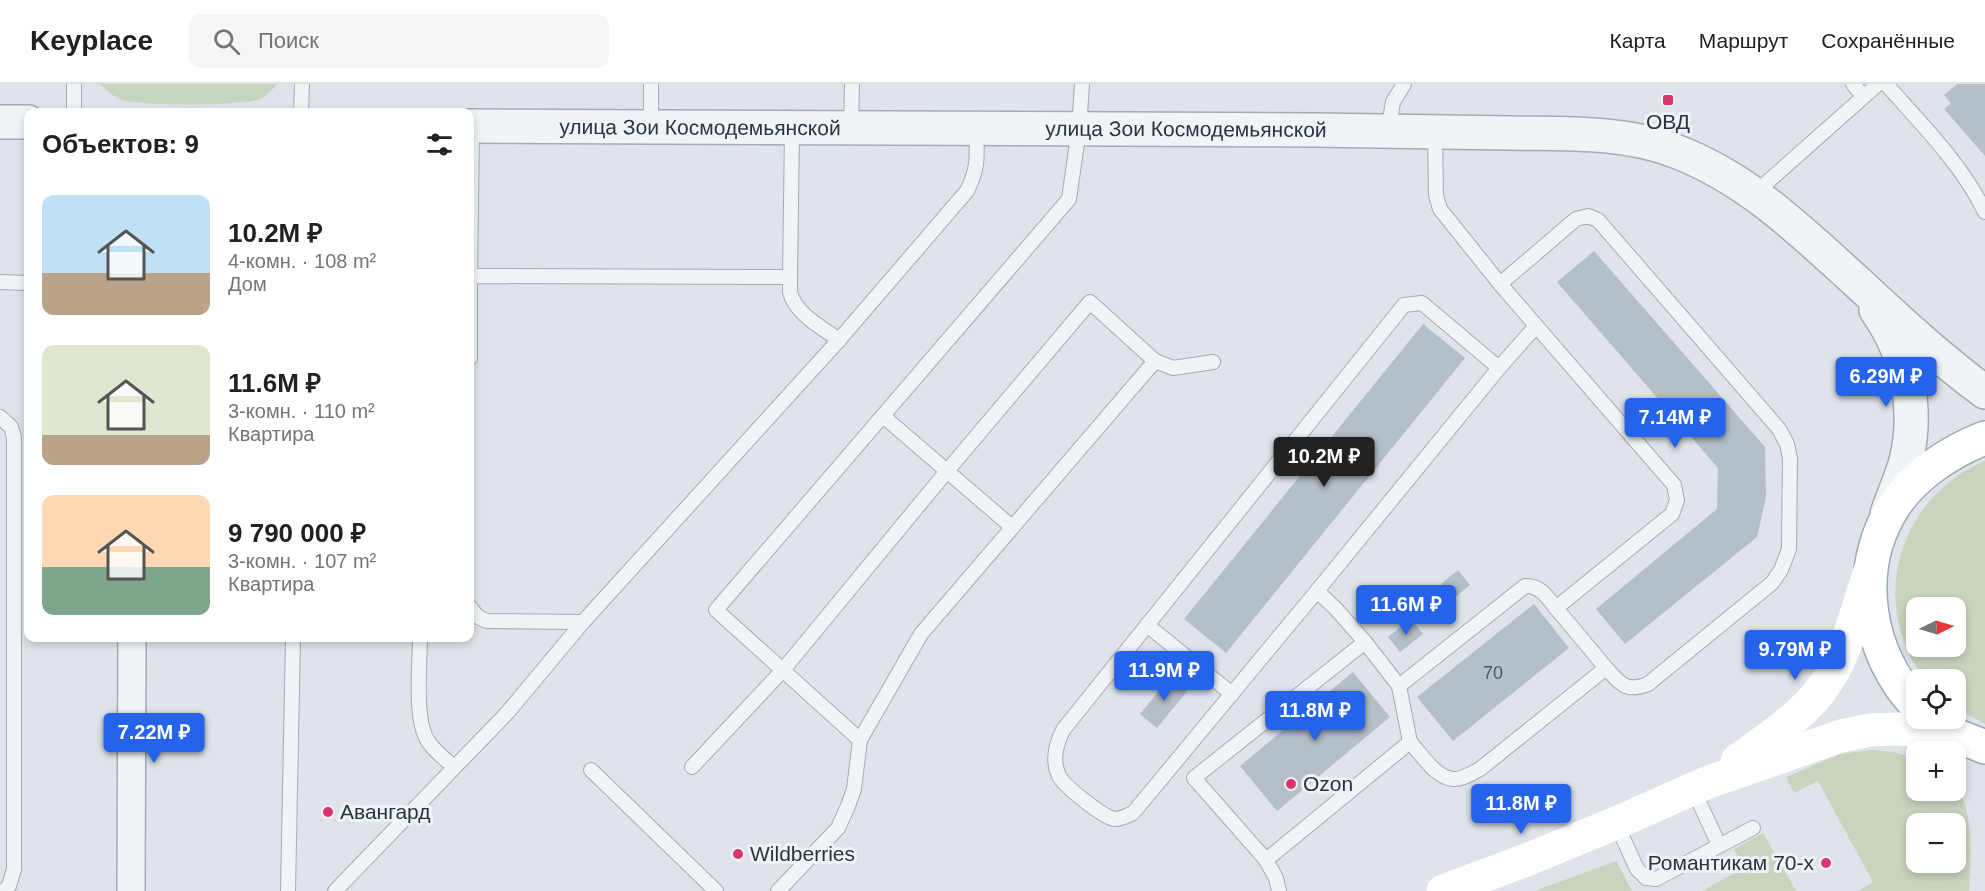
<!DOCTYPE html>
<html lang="ru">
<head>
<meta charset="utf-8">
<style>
  :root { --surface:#fff; --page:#f6f6f6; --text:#202124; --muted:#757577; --line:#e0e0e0; --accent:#2563eb }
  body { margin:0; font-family:Arial,sans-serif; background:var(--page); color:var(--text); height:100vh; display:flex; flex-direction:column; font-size:22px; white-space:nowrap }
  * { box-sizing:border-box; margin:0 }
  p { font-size:20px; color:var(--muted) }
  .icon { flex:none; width:33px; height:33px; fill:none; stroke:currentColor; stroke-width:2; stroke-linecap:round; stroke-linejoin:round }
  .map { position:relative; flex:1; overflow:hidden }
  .sheet { position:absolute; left:24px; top:24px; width:450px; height:534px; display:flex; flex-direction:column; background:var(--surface); border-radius:12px; box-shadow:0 3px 9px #0003 }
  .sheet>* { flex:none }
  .needle { width:39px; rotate:85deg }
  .controls { position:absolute; left:1906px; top:513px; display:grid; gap:12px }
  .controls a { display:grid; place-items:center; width:60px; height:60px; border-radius:12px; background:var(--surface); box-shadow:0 3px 9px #0003; font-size:30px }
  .price { position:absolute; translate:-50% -51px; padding:0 14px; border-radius:6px; background:var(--accent); color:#fff; font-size:20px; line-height:39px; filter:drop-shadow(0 2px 3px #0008) }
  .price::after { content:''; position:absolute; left:50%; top:36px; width:18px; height:14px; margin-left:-9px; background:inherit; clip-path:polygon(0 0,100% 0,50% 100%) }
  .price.current { background:#222; color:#fff }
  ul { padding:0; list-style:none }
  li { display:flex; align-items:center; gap:18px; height:150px; padding:0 18px }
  li span { display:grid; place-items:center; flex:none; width:168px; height:120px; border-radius:12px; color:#555 }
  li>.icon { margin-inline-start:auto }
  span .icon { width:72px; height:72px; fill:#fffc; stroke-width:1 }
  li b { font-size:26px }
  h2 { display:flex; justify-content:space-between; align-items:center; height:72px; padding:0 18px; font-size:26px }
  header { display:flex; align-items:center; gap:36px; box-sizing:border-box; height:84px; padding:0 30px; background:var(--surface); border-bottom:2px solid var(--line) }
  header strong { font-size:28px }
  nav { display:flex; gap:33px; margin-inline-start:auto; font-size:21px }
  .search { width:420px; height:54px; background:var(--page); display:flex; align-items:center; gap:15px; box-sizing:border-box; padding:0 21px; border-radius:12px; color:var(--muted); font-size:22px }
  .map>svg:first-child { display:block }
</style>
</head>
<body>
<header>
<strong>Keyplace</strong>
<div class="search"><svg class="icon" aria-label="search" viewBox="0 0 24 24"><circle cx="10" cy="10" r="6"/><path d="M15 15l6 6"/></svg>Поиск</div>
<nav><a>Карта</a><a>Маршрут</a><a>Сохранённые</a></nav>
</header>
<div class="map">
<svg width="1985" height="807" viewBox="0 0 1985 807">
  <rect width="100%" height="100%" fill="#dee4e9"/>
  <g fill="#c8d4be" fill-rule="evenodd">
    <path d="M100,0H277C272,6 267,12 260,15C243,22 140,22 122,16C114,13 106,6 100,0Z"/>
    <path d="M1985,377V640L1956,624V596L1925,595C1867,521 1898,413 1985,377ZM1917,524H1956V562H1917Z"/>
    <path d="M1871,666L1894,668L1917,675V706H1956V704C1975,724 1970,781 1969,807H1858L1873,798L1818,697L1794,709L1786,693L1840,670ZM1917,740H1956V778H1917Z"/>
    <path d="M1763,749L1796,807H1702L1744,784L1734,765Z"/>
    <path d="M1616,777L1632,807H1535Z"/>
  </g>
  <g fill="#b5bfc7">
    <path d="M1957,0H1985V72L1944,25L1951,19L1944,11Z"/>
    <path d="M1594,167L1765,363L1766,413L1757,453L1625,560L1596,525L1717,425L1718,384L1557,198Z"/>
    <path d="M1423,240L1465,274L1226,569L1184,535Z"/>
    <path d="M1458,486L1470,501L1453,515L1441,500Z"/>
    <path d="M1534,520L1569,564L1453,657L1417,613Z"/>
    <path d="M1411,535L1423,550L1400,568L1388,553Z"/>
    <path d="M1353,588L1390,633L1277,727L1240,682Z"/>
    <path d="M1171,592L1188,606L1157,644L1140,630Z"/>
  </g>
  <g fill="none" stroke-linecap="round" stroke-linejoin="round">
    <defs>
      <g id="service">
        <path d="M74,0V28"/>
        <path d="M1853,0L1863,12"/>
        <path d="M1886,0C1922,41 1961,79 1985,128"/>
        <path d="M301,28L302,0"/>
        <path d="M651,44V0"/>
        <path d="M851,45L852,0"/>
        <path d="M1388,47L1393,18L1404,0"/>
        <path d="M1754,110L1878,0"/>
        <path d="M470,192L472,42"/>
        <path d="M790,193C790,198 790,204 790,208C795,230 823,244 839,256"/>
        <path d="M0,198L28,199"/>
        <path d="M470,274V192L790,193L792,45"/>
        <path d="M883,332L1012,443"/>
        <path d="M0,333L11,343L14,353V785L9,802L4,807"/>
        <path d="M1317,507L1133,729C1127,732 1121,735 1115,735C1104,734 1064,702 1059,692C1052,677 1056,660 1063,646L1404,221L1422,219L1499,284"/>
        <path d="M470,523L478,533L487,537L583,538"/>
        <path d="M1556,524L1606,584"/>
        <path d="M1147,541L1232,610"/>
        <path d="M420,554C420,580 413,640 430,660C437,669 446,676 454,683"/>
        <path d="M1365,558L1336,525L1317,507L1499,284L1536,242"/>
        <path d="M1399,602L1410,658"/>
        <path d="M860,656L716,526L1069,115L1079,45L1082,0"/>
        <path d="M692,683L783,586L947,387L1090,218L1155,277"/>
        <path d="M591,686L716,807"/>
        <path d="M1693,705L1719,761"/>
        <path d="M1616,739L1637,785L1646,794L1656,795L1753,744"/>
        <path d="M1266,776L1410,658C1422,671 1435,693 1453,695C1462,696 1472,689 1480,685L1606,584C1620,599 1625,609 1648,600L1772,499L1781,486L1789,465L1790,374L1787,360L1779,345L1598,136L1588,132L1576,135L1500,200"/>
        <path d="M288,807L293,554"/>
        <path d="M335,807L508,628L583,538L839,256L967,107C979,83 977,71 976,45"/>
        <path d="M778,807L838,744L848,722L854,705L860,656L921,550L1155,277L1173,284L1213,278"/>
        <path d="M1279,807L1276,794L1266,776L1194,694L1365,558L1399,602L1525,502C1540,501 1547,513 1556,524L1672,430L1677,416L1674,401L1500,200L1440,125L1436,111L1435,48"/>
      </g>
      <path id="minor" d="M131,807L132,554"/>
      <g id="tertiary">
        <path d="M0,38H28"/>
        <path id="s1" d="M470,42C751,45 1033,44 1315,46C1379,47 1444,48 1508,49C1564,50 1623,47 1675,67C1747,94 1801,147 1857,198C1898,236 1940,275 1985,308"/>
        <path d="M1876,226C1907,270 1919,324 1906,377C1901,395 1893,412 1887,430"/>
      </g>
      <g id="primary">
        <path d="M1917,622C1867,570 1853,485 1894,422C1914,391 1951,367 1985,354"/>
        <path d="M1930,634L1955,651L1985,663"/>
      </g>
    </defs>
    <use href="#service" stroke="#a3acb4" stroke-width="16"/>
    <use href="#minor" stroke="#a3acb4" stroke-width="30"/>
    <use href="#tertiary" stroke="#a3acb4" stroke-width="36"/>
    <use href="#primary" stroke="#9cabb6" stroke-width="36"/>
    <use href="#service" stroke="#f1f4f7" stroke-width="14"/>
    <use href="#minor" stroke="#f1f4f7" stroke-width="27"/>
    <use href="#tertiary" stroke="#f1f4f7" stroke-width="33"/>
    <g stroke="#fff" stroke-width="33">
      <path d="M1737,677C1766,655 1799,635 1821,606C1847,572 1856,527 1870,487"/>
      <path d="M1443,807L1524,777L1616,739L1706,699L1841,652L1870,646L1897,645L1927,647L1955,651"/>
    </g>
    <use href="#primary" stroke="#fff" stroke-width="33"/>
  </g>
  <g fill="#dc356e" stroke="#eef3f7" stroke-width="2">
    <rect x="1662" y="10" width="12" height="12" rx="3"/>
    <circle cx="1291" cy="700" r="6"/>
    <circle cx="328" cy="728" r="6"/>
    <circle cx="738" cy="770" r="6"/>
    <circle cx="1826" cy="779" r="6"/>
  </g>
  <g text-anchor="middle" stroke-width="6" stroke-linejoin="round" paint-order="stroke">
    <g font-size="18" fill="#495863">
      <text x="1493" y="595">70</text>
    </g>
    <g font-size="21" fill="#253542" stroke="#eef3f7" text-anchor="start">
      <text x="1668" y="45" text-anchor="middle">ОВД</text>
      <text x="1303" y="707">Ozon</text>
      <text x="340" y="735">Авангард</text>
      <text x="750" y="777">Wildberries</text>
      <text x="1814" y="786" text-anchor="end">Романтикам 70-х</text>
    </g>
    <g font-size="21" fill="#253542" stroke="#eef3f7">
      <text dy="7" stroke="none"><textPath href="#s1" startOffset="230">улица Зои Космодемьянской</textPath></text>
      <text dy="7" stroke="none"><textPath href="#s1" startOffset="716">улица Зои Космодемьянской</textPath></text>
    </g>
  </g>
</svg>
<div class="controls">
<a><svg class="needle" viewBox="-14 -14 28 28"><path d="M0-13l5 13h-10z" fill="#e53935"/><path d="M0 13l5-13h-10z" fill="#757577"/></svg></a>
<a><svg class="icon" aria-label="locate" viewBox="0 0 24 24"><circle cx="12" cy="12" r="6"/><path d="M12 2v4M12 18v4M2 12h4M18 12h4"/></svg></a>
<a>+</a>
<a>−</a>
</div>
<b class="price" style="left:1886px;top:324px">6.29M ₽</b>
<b class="price" style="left:1675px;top:365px">7.14M ₽</b>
<b class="price current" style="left:1324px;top:404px">10.2M ₽</b>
<b class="price" style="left:1406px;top:552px">11.6M ₽</b>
<b class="price" style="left:1795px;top:597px">9.79M ₽</b>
<b class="price" style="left:1164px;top:618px">11.9M ₽</b>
<b class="price" style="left:1315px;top:658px">11.8M ₽</b>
<b class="price" style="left:154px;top:680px">7.22M ₽</b>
<b class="price" style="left:1521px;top:751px">11.8M ₽</b>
<section class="sheet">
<h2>Объектов: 9<svg class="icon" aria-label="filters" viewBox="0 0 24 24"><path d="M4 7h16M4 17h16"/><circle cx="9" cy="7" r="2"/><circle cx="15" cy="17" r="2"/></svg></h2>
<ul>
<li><span style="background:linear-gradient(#bfe0f5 65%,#b9a48a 0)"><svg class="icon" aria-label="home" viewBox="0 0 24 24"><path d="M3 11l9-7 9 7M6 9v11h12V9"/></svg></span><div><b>10.2M ₽</b><p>4-комн. · 108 m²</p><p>Дом</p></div></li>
<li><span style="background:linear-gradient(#dfe7d0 75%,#b9a48a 0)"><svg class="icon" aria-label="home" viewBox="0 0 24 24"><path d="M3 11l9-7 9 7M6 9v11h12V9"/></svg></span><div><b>11.6M ₽</b><p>3-комн. · 110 m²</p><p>Квартира</p></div></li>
<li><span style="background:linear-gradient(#ffd9b3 60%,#7fa58c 0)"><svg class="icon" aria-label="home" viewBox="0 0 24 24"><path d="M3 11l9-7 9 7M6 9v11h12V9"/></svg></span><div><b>9 790 000 ₽</b><p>3-комн. · 107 m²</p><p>Квартира</p></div></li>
</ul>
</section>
</div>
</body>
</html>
